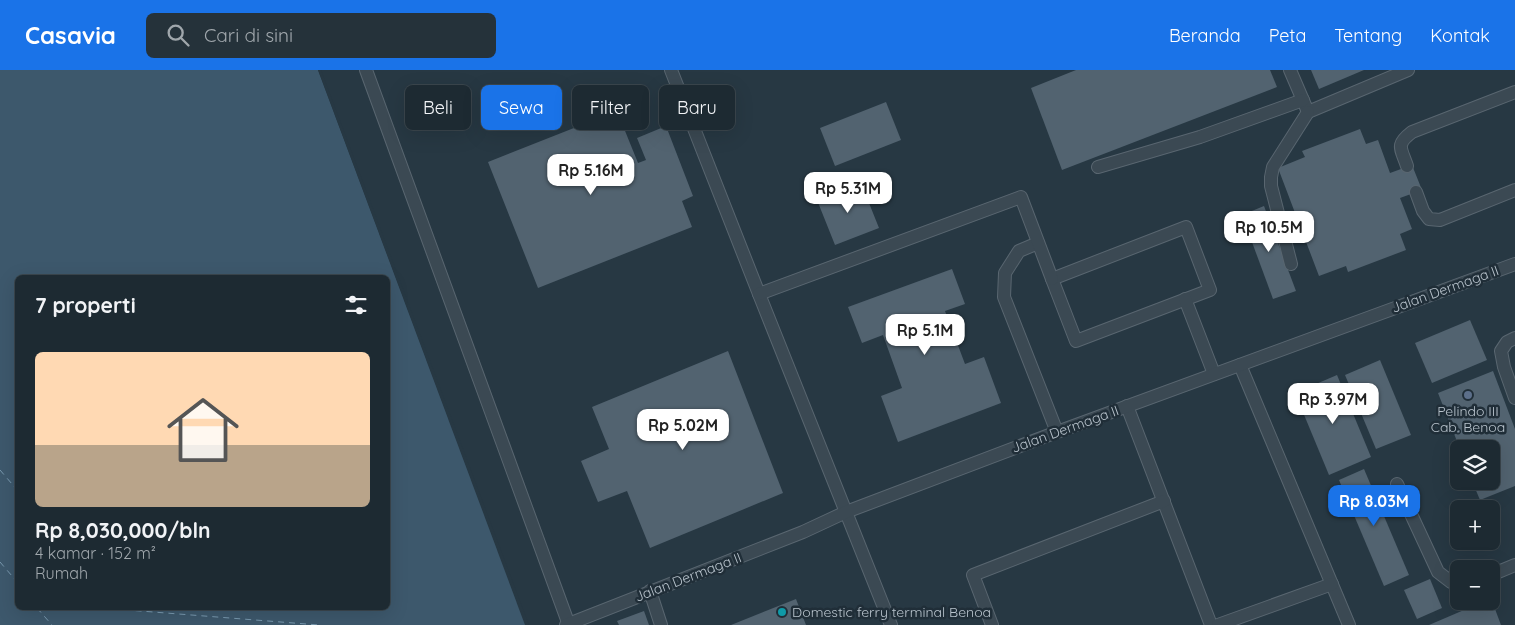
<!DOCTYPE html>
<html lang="id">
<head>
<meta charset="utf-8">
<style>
  :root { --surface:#1d2a32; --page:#25323a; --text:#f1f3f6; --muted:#a0a7ac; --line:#3b464d; --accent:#1a73e8 }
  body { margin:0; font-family:Quicksand,sans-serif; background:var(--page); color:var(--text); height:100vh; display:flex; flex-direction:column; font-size:19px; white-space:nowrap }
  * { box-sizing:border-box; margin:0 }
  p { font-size:16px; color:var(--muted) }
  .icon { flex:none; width:28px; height:28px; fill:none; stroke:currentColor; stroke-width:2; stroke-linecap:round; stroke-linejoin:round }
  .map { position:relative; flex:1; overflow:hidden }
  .drawer { position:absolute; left:15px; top:205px; width:375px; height:335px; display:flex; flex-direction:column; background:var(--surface); border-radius:8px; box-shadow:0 5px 20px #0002,0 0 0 1px var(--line) }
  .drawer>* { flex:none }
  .hud { position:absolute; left:405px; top:15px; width:475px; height:45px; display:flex; gap:10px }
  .controls { position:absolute; left:1450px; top:370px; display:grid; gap:10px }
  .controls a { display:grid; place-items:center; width:50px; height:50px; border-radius:8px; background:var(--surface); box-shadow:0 5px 20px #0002,0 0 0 1px var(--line); font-size:25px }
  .price { position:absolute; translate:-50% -42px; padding:0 11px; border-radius:10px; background:#fff; color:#222; font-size:16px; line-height:32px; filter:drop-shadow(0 1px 2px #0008) }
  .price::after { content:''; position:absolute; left:50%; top:30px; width:15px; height:11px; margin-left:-8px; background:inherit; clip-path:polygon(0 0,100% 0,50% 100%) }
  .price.selected { background:var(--accent); color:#fff }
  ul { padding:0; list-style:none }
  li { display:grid; align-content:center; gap:10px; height:265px; padding:0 20px }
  li span { display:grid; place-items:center; height:155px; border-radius:8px; color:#555 }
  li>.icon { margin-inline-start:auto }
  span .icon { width:90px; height:90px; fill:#fffc; stroke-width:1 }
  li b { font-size:21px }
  h2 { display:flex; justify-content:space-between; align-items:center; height:60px; padding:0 20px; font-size:21px }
  .pill { padding:0 18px; border-radius:8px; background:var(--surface); box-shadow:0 5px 20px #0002,0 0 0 1px var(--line); font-size:18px; line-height:45px }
  .pill.selected { background:var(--accent); color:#fff }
  header { display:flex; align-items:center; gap:30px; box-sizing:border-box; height:70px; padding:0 25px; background:var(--accent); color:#fff }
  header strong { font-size:24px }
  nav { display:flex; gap:28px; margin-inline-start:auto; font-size:18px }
  .search { width:350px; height:45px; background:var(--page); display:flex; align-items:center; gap:12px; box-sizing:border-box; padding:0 18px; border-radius:8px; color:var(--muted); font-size:19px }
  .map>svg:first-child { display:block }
</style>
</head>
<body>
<header>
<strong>Casavia</strong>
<div class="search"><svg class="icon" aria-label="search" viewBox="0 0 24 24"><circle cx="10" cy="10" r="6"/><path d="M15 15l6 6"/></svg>Cari di sini</div>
<nav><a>Beranda</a><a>Peta</a><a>Tentang</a><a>Kontak</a></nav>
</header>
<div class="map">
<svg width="1515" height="555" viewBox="0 0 1515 555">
  <rect width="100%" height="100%" fill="#273843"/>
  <path fill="#3d586c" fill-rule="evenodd" d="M0,0H318L526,555H0ZM18,208H388V538H18Z"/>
  <path fill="#273843" d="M318,0H321L529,555H525Z"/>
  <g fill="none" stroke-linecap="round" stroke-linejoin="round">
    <g stroke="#7999af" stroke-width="1" stroke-dasharray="6 5" stroke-linecap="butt">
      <path d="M0,400L18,421"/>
      <path d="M0,492L18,513"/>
      <path d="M37,538L52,555"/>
      <path d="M114,538L115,539L319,555"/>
    </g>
  </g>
  <g fill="#526370">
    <path d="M1076,0H1270L1277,17L1062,100L1031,18Z"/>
    <path d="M1311,0H1364L1319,19Z"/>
    <path d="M886,32L901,70L835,96L820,58Z"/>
    <path d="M617,41L638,93L646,90L637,68L666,56L693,126L682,131L692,157L538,218L488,92Z"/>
    <path d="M1360,59L1366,74L1378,70L1390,103L1412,95L1422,120L1400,128L1412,159L1400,164L1406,180L1348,202L1346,196L1319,206L1278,98L1305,87L1302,81Z"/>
    <path d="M861,113L879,158L835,175L817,130Z"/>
    <path d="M1264,136L1296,221L1273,229L1242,145Z"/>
    <path d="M952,199L965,234L945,241L965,294L984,287L1001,333L898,372L881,326L902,318L883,265L862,273L848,237Z"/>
    <path d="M1470,250L1487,290L1432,313L1415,273Z"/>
    <path d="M728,281L783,423L650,478L627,421L598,432L581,391L609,379L592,337Z"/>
    <path d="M1380,290L1411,365L1376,379L1345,305Z"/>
    <path d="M1493,301L1515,359V416L1480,430L1472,411H1491V379H1460L1438,323Z"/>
    <path d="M1337,305L1371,387L1329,405L1295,323Z"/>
    <path d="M1364,399L1409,505L1384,516L1339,410Z"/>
    <path d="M1430,509L1442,538L1417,549L1404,520Z"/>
    <path d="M796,529L806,555H731Z"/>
    <path d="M1485,531H1492L1501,555H1429Z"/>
    <path d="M644,541L649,555H619L617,551Z"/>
  </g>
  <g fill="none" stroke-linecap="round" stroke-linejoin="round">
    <defs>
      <g id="service">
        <path d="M366,0L569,555"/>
        <path d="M671,0L759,224L891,555"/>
        <path d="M1290,0L1308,42L1408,0"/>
        <path d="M1407,96C1401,78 1395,75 1412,62L1515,22"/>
        <path d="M1098,97L1200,67L1303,30"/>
        <path d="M1416,122L1423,141L1429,149L1440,150L1515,120"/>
        <path d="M1186,157L1210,220L1076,271L1052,209Z"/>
        <path d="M1038,173L1019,181L1005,203L1004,227L1057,362"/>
        <path d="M1291,194L1271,116V107L1273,97L1308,42"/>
        <path d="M759,224L1021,127L1052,209"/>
        <path d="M1185,229L1214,304"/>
        <path d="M1515,268L1507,272L1501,281L1504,297L1515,328"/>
        <path d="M1240,295L1349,555"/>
        <path d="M1127,336L1211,555"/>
        <path d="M1397,414L1438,502L1451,512L1459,514"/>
        <path d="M1491,505L1515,495"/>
        <path d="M650,521L661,555"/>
        <path d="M566,555L803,462L846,442L1057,362L1515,194"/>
        <path d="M992,555L973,505L1164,431"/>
        <path d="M1218,555L1332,514"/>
      </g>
    </defs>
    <use href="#service" stroke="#596670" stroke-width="14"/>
    <use href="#service" stroke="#3b4953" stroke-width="12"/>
  </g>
  <circle fill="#5c6f8a" stroke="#202e38" stroke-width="2" cx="1468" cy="325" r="5"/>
  <circle fill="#0f9aa8" stroke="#202e38" stroke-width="2" cx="782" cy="542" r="5"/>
  <g text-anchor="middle" stroke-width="5" stroke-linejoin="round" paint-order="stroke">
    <g font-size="14" fill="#b8c3cc" stroke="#202e38">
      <text transform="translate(1445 219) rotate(-20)" y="5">Jalan Dermaga II</text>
      <text transform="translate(1065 359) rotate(-20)" y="5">Jalan Dermaga II</text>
      <text transform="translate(688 507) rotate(-21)" y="5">Jalan Dermaga II</text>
    </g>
    <g font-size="14" fill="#b8c3cc" stroke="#202e38">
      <text x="1468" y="346">Pelindo III<tspan x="1468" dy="16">Cab. Benoa</tspan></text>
      <text x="792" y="547" text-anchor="start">Domestic ferry terminal Benoa</text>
    </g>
  </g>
</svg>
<div class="controls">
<a><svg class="icon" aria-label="layers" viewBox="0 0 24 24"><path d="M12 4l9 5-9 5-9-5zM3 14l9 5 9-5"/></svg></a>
<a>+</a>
<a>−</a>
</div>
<b class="price" style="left:591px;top:126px">Rp 5.16M</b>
<b class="price" style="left:848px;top:144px">Rp 5.31M</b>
<b class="price" style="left:1269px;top:183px">Rp 10.5M</b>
<b class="price" style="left:925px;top:286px">Rp 5.1M</b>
<b class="price" style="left:1333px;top:355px">Rp 3.97M</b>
<b class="price" style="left:683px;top:381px">Rp 5.02M</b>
<b class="price selected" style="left:1374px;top:457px">Rp 8.03M</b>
<div class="hud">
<a class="pill">Beli</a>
<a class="pill selected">Sewa</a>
<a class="pill">Filter</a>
<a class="pill">Baru</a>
</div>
<section class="drawer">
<h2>7 properti<svg class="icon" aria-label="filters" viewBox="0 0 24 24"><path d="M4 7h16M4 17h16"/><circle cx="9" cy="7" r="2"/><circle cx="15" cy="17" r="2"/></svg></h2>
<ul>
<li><span style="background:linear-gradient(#ffd9b3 60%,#b9a48a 0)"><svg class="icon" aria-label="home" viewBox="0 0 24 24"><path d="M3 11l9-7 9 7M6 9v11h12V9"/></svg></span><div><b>Rp 8,030,000/bln</b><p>4 kamar · 152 m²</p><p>Rumah</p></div></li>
</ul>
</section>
</div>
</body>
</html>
